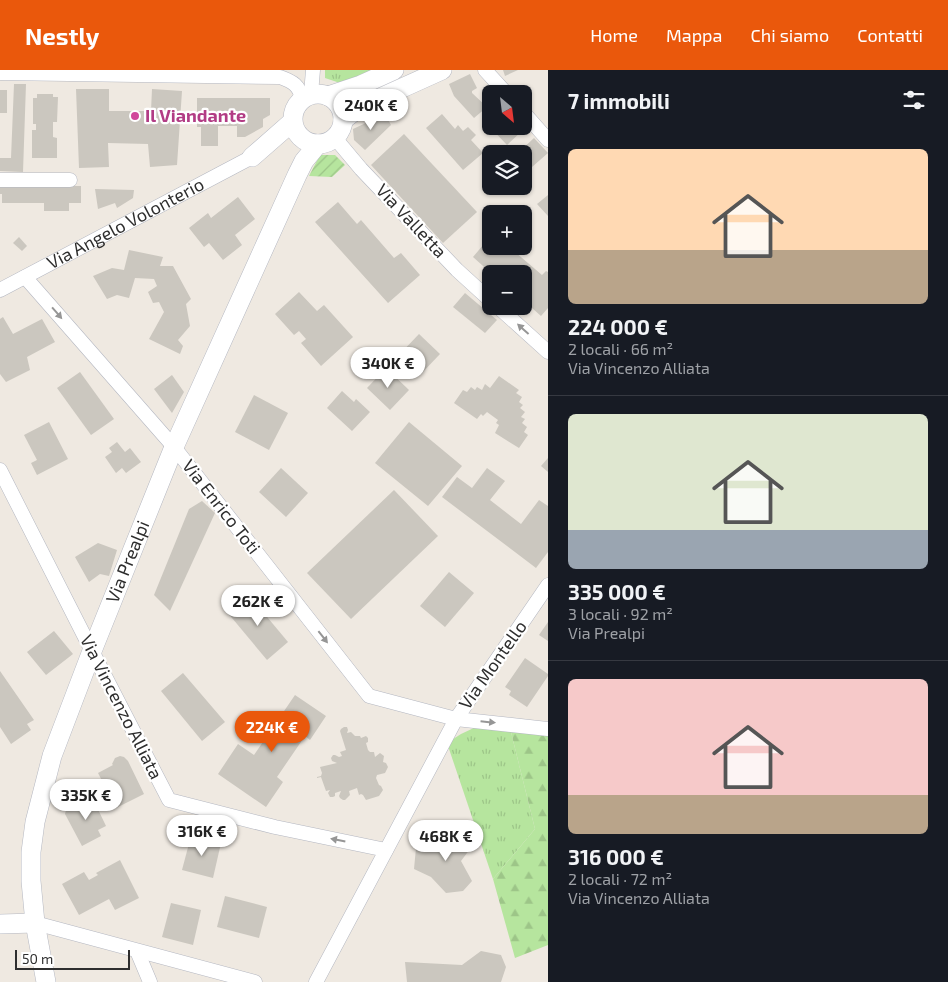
<!DOCTYPE html>
<html lang="it">
<head>
<meta charset="utf-8">
<style>
  :root { --surface:#171b24; --page:#20242c; --text:#f1f3f6; --muted:#9ea1a6; --line:#363941; --accent:#ea580c }
  body { margin:0; font-family:"Exo 2",sans-serif; background:var(--page); color:var(--text); height:100vh; display:flex; flex-direction:column; font-size:19px; white-space:nowrap }
  * { box-sizing:border-box; margin:0 }
  p { font-size:16px; color:var(--muted) }
  .icon { flex:none; width:28px; height:28px; fill:none; stroke:currentColor; stroke-width:2; stroke-linecap:round; stroke-linejoin:round }
  .map { position:relative; flex:1; overflow:hidden }
  .side { display:flex; flex-direction:column; background:var(--surface); width:400px }
  .side>* { flex:none }
  .needle { width:32px; rotate:152deg }
  .fabs { position:absolute; left:482px; top:15px; display:grid; gap:10px }
  .fabs a { display:grid; place-items:center; width:50px; height:50px; border-radius:8px; background:var(--surface); box-shadow:0 1px 4px #0004; font-size:25px }
  .scale { position:absolute; left:15px; bottom:12px; width:115px; box-sizing:border-box; padding-left:5px; border:2px solid #2e2e2e; border-top:0; font-size:14px; line-height:18px; white-space:nowrap; color:#2e2e2e; -webkit-text-stroke:4px #fff; paint-order:stroke }
  .price { position:absolute; translate:-50% -42px; padding:0 11px; border-radius:18px; background:#fff; color:#222; font-size:16px; line-height:32px; filter:drop-shadow(0 1px 2px #0008) }
  .price::after { content:''; position:absolute; left:50%; top:30px; width:15px; height:11px; margin-left:-8px; background:inherit; clip-path:polygon(0 0,100% 0,50% 100%) }
  .price.selected { background:var(--accent); color:#fff }
  ul { padding:0; list-style:none }
  li { display:grid; align-content:center; gap:10px; height:265px; padding:0 20px }
  li+li { border-top:1px solid var(--line) }
  li span { display:grid; place-items:center; height:155px; border-radius:8px; color:#555 }
  li>.icon { margin-inline-start:auto }
  span .icon { width:90px; height:90px; fill:#fffc; stroke-width:1 }
  li b { font-size:21px }
  h2 { display:flex; justify-content:space-between; align-items:center; height:60px; padding:0 20px; font-size:21px }
  header { display:flex; align-items:center; gap:30px; box-sizing:border-box; height:70px; padding:0 25px; background:var(--accent); color:#fff }
  header strong { font-size:24px }
  nav { display:flex; gap:28px; margin-inline-start:auto; font-size:18px }
  main { display:flex; flex:1; min-height:0 }
  .map>svg:first-child { display:block }
</style>
</head>
<body>
<header>
<strong>Nestly</strong>
<nav><a>Home</a><a>Mappa</a><a>Chi siamo</a><a>Contatti</a></nav>
</header>
<main>
<div class="map">
<svg width="548" height="912" viewBox="0 0 548 912">
  <defs>
    <pattern id="grass-tufts" width="24" height="20" patternUnits="userSpaceOnUse" patternTransform="scale(1.25)"><rect width="24" height="20" fill="#b6e59e"/><path d="M3 7l-1-3M5 7V3M7 7l1-3M15 17l-1-3M17 17v-4M19 17l1-3" fill="none" stroke="#9dc588"/></pattern>
    <pattern id="forest-firs" width="22" height="20" patternUnits="userSpaceOnUse" patternTransform="scale(1.25)"><rect width="22" height="20" fill="#b6e59e"/><path d="M5 1l3.5 6h-7zM16 11l3.5 6h-7z" fill="#9dc588"/></pattern>
    <pattern id="garden-furrows" width="10" height="10" patternUnits="userSpaceOnUse" patternTransform="scale(1.25)"><rect width="10" height="10" fill="#b6e59e"/><path d="M-1 1l2-2M0 10L10 0M9 11l2-2" fill="none" stroke="#9dc588"/></pattern>
  </defs>
  <rect width="100%" height="100%" fill="#efe9e1"/>
  <g fill="url(#grass-tufts)">
    <path d="M325,0H386L346,15L325,8Z"/>
    <path d="M478,656L510,658L535,759L493,809L447,673L461,664Z"/>
  </g>
  <path fill="url(#forest-firs)" d="M510,658L548,664V875L515,888L493,809L535,759Z"/>
  <path fill="url(#garden-furrows)" d="M320,85H335L345,95L332,107L309,106Z"/>
  <g fill="#cbc7bf">
    <path d="M503,0H518L505,6Z"/>
    <path d="M470,4L477,18L472,21V23L487,37L474,48L454,26L449,14Z"/>
    <path d="M14,14H26L23,102L0,101V88H11Z"/>
    <path d="M76,19H109V41H151L152,19L182,21L177,95L150,97L148,74L108,73L109,97L79,98Z"/>
    <rect x="0" y="20" width="7" height="23"/>
    <path d="M37,24H53V27H58L57,52H53V67L57,68V88H32V60H36V54H33V28H37Z"/>
    <path d="M197,28H270V45L263,49V57L245,67H237V56H218V76H201V57H197Z"/>
    <path d="M385,44L391,55L365,80L354,70L353,59Z"/>
    <path d="M442,44L455,59L458,55L463,61L468,57L476,65L471,70L483,83L463,100L426,58Z"/>
    <path d="M491,48V56H519L523,60L507,75L486,53Z"/>
    <path d="M404,64L477,142L443,173L371,95Z"/>
    <path d="M534,68L548,83L532,97L524,88V84L518,83Z"/>
    <path d="M0,116H81V133H69V141H44V133H2V124H0Z"/>
    <path d="M95,119L134,120L133,128L117,138L115,133L98,139Z"/>
    <path d="M548,125V146L537,134Z"/>
    <path d="M238,127L255,149L235,165L242,175L223,190L209,173L204,177L189,158L208,143L211,148Z"/>
    <path d="M338,132L357,154L361,150L394,188L401,183L420,205L388,233L315,152Z"/>
    <path d="M19,167L27,176L22,181L13,173Z"/>
    <path d="M489,168L491,171V176H508L542,205L546,201L548,202V238L541,246L524,231V204H492L473,187Z"/>
    <path d="M129,180L163,187L160,196H173L191,229L186,234L190,256L178,270L183,276L180,284L149,269L164,242L159,232L153,233L148,222L157,216L154,209L135,208L129,228L117,225L107,229L93,206L112,198L124,200Z"/>
    <path d="M299,222L317,241L324,235L353,267L321,296L301,273L306,269L299,261L294,265L275,244Z"/>
    <path d="M465,223L497,250L485,263L453,237Z"/>
    <path d="M3,247L13,264L42,249L55,272L27,287L30,300L6,312L0,304V249Z"/>
    <path d="M419,264L440,284L420,305L399,285Z"/>
    <path d="M386,298L409,320L390,340L367,318Z"/>
    <path d="M80,302L114,349L91,365L57,318Z"/>
    <path d="M172,305L184,322L172,343L154,319Z"/>
    <path d="M499,306L519,320L516,323L522,327L519,332L523,335L520,338L525,342L521,347L525,349L522,353L527,357L524,362L528,365L519,378L495,363L499,355L496,353L498,350L487,342L483,346L481,344L477,349L454,333L463,320L467,322L471,317L475,320L477,317L482,320L485,314L490,318Z"/>
    <path d="M342,321L354,332L356,329L370,342L352,361L327,338Z"/>
    <path d="M254,325L288,343L269,380L235,362Z"/>
    <path d="M49,352L68,389L37,405L31,393L37,390L24,365Z"/>
    <path d="M409,352L462,396L428,436L375,393Z"/>
    <path d="M117,372L125,382L130,378L141,392L126,403L122,398L116,403L105,387L112,382L109,378Z"/>
    <path d="M548,388V402L541,396Z"/>
    <path d="M281,398L308,423L286,447L259,422Z"/>
    <path d="M487,398L505,411L490,430L521,454L539,430L548,436V482L536,498L442,427L457,407L472,418Z"/>
    <path d="M394,420L438,466L351,549L307,503Z"/>
    <path d="M202,431L215,443L170,541L154,525L189,439Z"/>
    <path d="M98,473L117,480L109,506L100,504L89,512L75,487Z"/>
    <path d="M449,502L474,523L445,557L420,536Z"/>
    <path d="M248,524L288,572L267,590L227,542Z"/>
    <path d="M548,552V571L539,565Z"/>
    <path d="M54,561L73,584L46,605L27,582Z"/>
    <path d="M525,588L548,604V606L527,637L509,625L511,621L505,617Z"/>
    <path d="M0,601L34,650L27,654L31,660L11,674L0,657Z"/>
    <path d="M183,603L225,652L202,671L161,621Z"/>
    <path d="M295,625L326,646L310,670L305,666L277,707L283,712L266,737L218,704L238,674L254,685Z"/>
    <path d="M344,657H347L348,660L347,663L351,662L355,666H360L361,668L366,666L368,668V672L366,673L368,680L370,682H374L375,687L380,683L384,686L383,692L386,693L388,697L385,703L377,705L376,708L379,715L381,716L383,720L379,726L366,730L363,725L361,724L359,725L357,718L349,721L350,725L345,730H343L340,728L339,726L341,721L335,723V726L333,727H330L328,723L330,720L326,721L321,707L317,708V707L321,706L322,703L320,697L337,693L332,691L331,688L333,685H335L339,687L342,686L340,682L346,680L340,661L341,659Z"/>
    <path d="M120,686L124,687L128,691L144,724L116,738L98,703L113,695L112,694L115,688Z"/>
    <path d="M93,729L106,756L98,760L101,766L82,776L65,744L66,740L72,735H75L79,736Z"/>
    <path d="M453,760L465,763L473,775L461,791L472,811L463,821L446,823L431,807L414,799L416,778L438,774Z"/>
    <path d="M191,766L221,773L213,808L182,800Z"/>
    <path d="M120,790L139,828L115,840L109,829L79,845L62,814L84,802L89,810L98,805L96,803Z"/>
    <path d="M225,826L267,837L259,868L217,857Z"/>
    <path d="M171,833L201,840L193,875L162,867Z"/>
    <path d="M481,881L501,885L506,897L501,912H407L405,892L462,895Z"/>
  </g>
  <g fill="none" stroke-linecap="round" stroke-linejoin="round">
    <defs>
      <g id="street">
        <path d="M485,0L507,24"/>
        <path d="M0,3L280,7C294,12 298,15 303,29"/>
        <path d="M311,24L313,0"/>
        <path d="M524,43L548,70"/>
        <path d="M335,68L361,99L457,200L491,231"/>
        <path d="M0,110H70"/>
        <path d="M25,207L174,377L369,626L456,649L548,659"/>
        <path id="s1" d="M0,220L252,87"/>
        <path d="M497,236L548,282"/>
        <path d="M0,400L92,581L169,730L275,757L386,780"/>
        <path d="M35,853L255,912"/>
        <path d="M137,881L150,912"/>
        <path d="M316,912L456,649L548,515"/>
      </g>
      <g id="secondary">
        <circle cx="318" cy="49" r="25"/>
        <path d="M328,26L361,15L394,0"/>
        <path d="M343,50L360,37L442,0"/>
        <path d="M252,87L292,52"/>
        <path d="M0,854L35,853"/>
        <path id="s2" d="M46,912L35,853L31,811V782L35,752L52,686L92,581L174,377L297,105L304,91L318,74"/>
      </g>
    </defs>
    <use href="#street" stroke="#b4b7c1" stroke-width="15"/>
    <use href="#secondary" stroke="#b4b7c1" stroke-width="20"/>
    <use href="#street" stroke="#fff" stroke-width="14"/>
    <use href="#secondary" stroke="#fff" stroke-width="19"/>
  </g>
  <defs><path id="oneway-solid" d="M-6-.8H1V-3.2L6.5 0L1 3.2V.8H-6Z" transform="scale(1.25)"/></defs>
  <g fill="#969696">
    <use href="#oneway-solid" transform="translate(57 243) rotate(49)"/>
    <use href="#oneway-solid" transform="translate(523 259) rotate(-138)"/>
    <use href="#oneway-solid" transform="translate(323 567) rotate(52)"/>
    <use href="#oneway-solid" transform="translate(488 652) rotate(6)"/>
    <use href="#oneway-solid" transform="translate(338 770) rotate(-169)"/>
  </g>
  <circle fill="#d1479c" stroke="#fff" stroke-width="2" cx="135" cy="46" r="5"/>
  <g text-anchor="middle" stroke-width="4.5" stroke-linejoin="round" paint-order="stroke">
    <g font-size="18" font-weight="bold" fill="#b23c85" stroke="#fff" text-anchor="start">
      <text x="145" y="52">Il Viandante</text>
    </g>
    <g font-size="18" fill="#2e2e2e" stroke="#fff">
      <text transform="translate(411 151) rotate(47)" y="6">Via Valletta</text>
      <text dy="6" stroke="none"><textPath href="#s1" startOffset="142">Via Angelo Volonterio</textPath></text>
      <text transform="translate(221 437) rotate(52)" y="6">Via Enrico Toti</text>
      <text dy="6" stroke="none"><textPath href="#s2" startOffset="438">Via Prealpi</textPath></text>
      <text transform="translate(493 595) rotate(-55)" y="6">Via Montello</text>
      <text transform="translate(121 637) rotate(63)" y="6">Via Vincenzo Alliata</text>
    </g>
  </g>
</svg>
<div class="fabs">
<a><svg class="needle" viewBox="-14 -14 28 28"><path d="M0-13l5 13h-10z" fill="#e53935"/><path d="M0 13l5-13h-10z" fill="#9ea1a6"/></svg></a>
<a><svg class="icon" aria-label="layers" viewBox="0 0 24 24"><path d="M12 4l9 5-9 5-9-5zM3 14l9 5 9-5"/></svg></a>
<a>+</a>
<a>−</a>
</div>
<div class="scale">50 m</div>
<b class="price" style="left:371px;top:61px">240K €</b>
<b class="price" style="left:388px;top:319px">340K €</b>
<b class="price" style="left:258px;top:557px">262K €</b>
<b class="price selected" style="left:272px;top:683px">224K €</b>
<b class="price" style="left:86px;top:751px">335K €</b>
<b class="price" style="left:202px;top:787px">316K €</b>
<b class="price" style="left:446px;top:792px">468K €</b>
</div>
<section class="side">
<h2>7 immobili<svg class="icon" aria-label="filters" viewBox="0 0 24 24"><path d="M4 7h16M4 17h16"/><circle cx="9" cy="7" r="2"/><circle cx="15" cy="17" r="2"/></svg></h2>
<ul>
<li><span style="background:linear-gradient(#ffd9b3 65%,#b9a48a 0)"><svg class="icon" aria-label="home" viewBox="0 0 24 24"><path d="M3 11l9-7 9 7M6 9v11h12V9"/></svg></span><div><b>224 000 €</b><p>2 locali · 66 m²</p><p>Via Vincenzo Alliata</p></div></li>
<li><span style="background:linear-gradient(#dfe7d0 75%,#9aa5b1 0)"><svg class="icon" aria-label="home" viewBox="0 0 24 24"><path d="M3 11l9-7 9 7M6 9v11h12V9"/></svg></span><div><b>335 000 €</b><p>3 locali · 92 m²</p><p>Via Prealpi</p></div></li>
<li><span style="background:linear-gradient(#f6c9c9 75%,#b9a48a 0)"><svg class="icon" aria-label="home" viewBox="0 0 24 24"><path d="M3 11l9-7 9 7M6 9v11h12V9"/></svg></span><div><b>316 000 €</b><p>2 locali · 72 m²</p><p>Via Vincenzo Alliata</p></div></li>
</ul>
</section>
</main>
</body>
</html>
